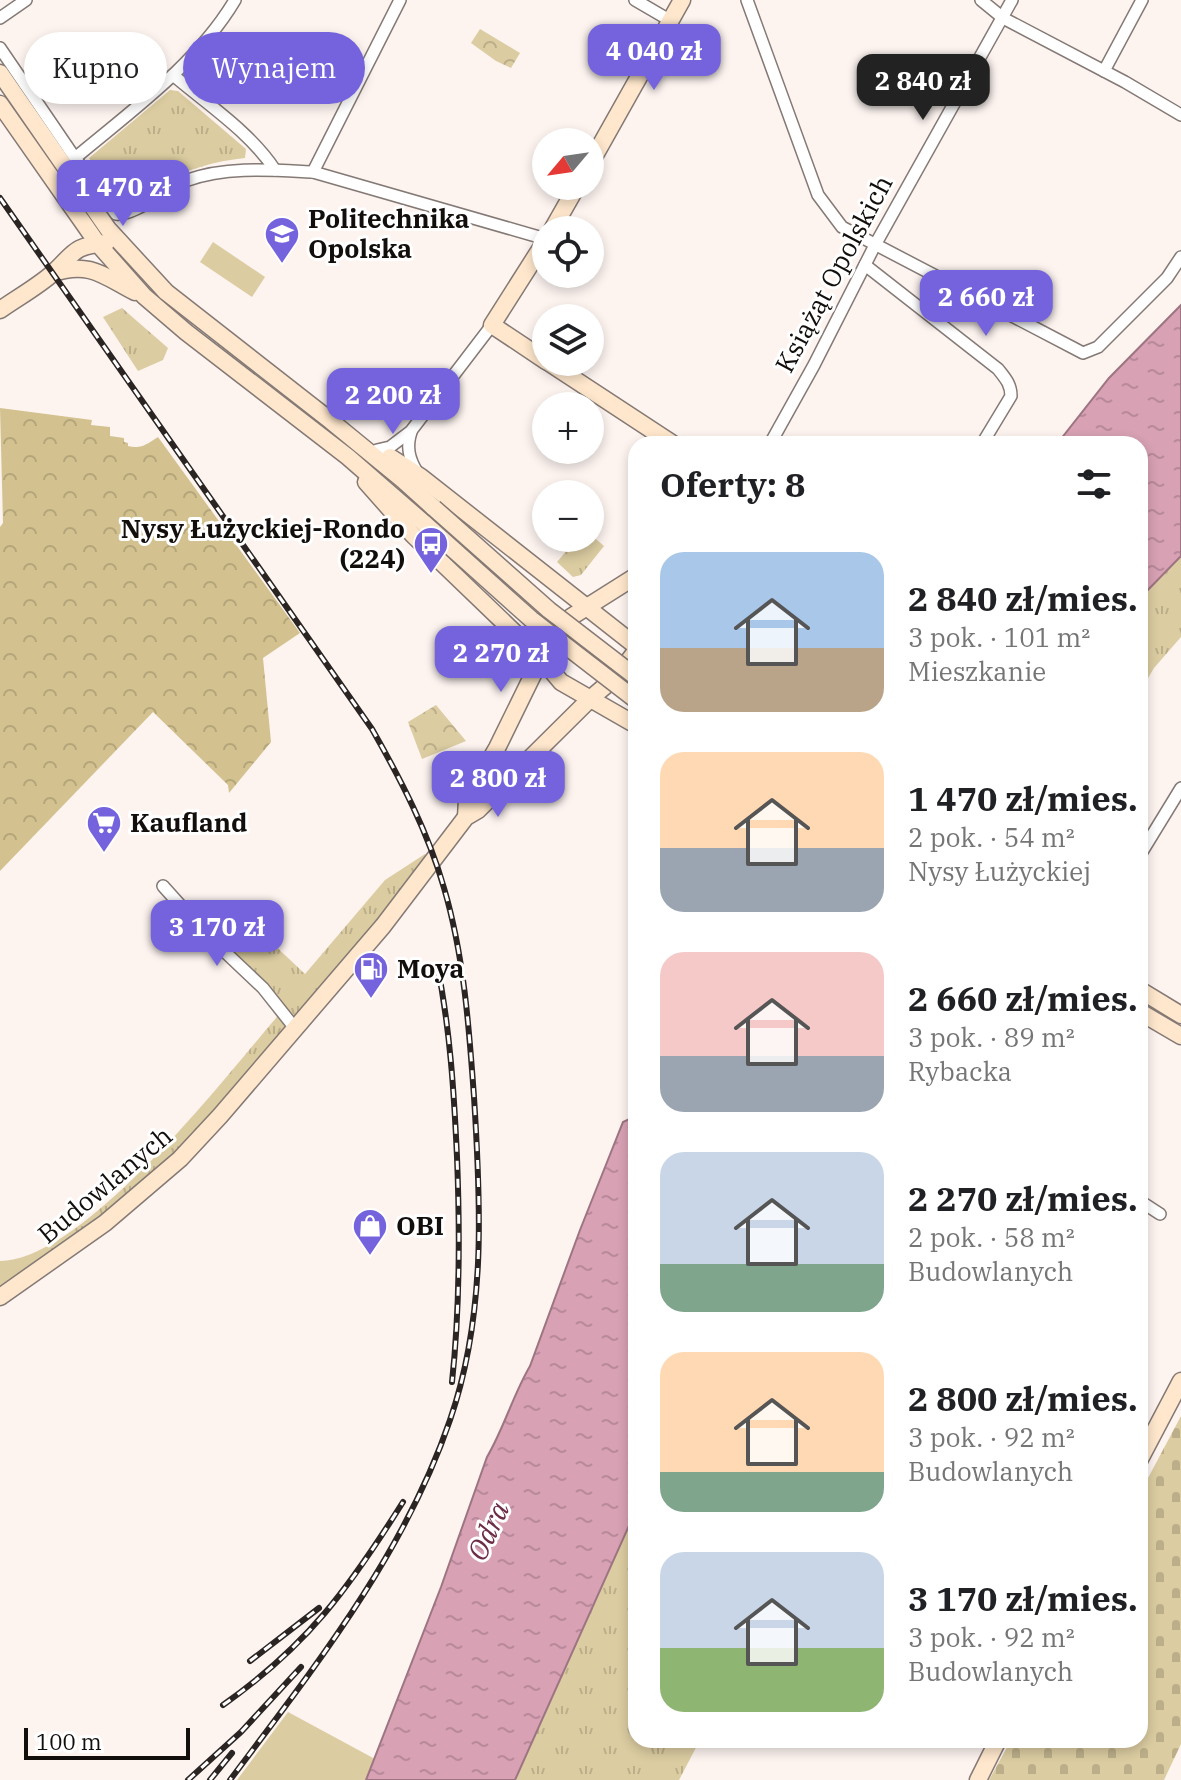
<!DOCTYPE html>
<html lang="pl">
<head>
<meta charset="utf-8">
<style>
  :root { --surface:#fff; --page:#f6f6f6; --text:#202124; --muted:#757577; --accent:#7463dd }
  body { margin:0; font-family:"IBM Plex Serif",serif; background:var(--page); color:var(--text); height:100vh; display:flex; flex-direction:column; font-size:30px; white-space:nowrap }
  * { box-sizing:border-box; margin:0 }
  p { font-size:26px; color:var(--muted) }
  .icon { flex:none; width:44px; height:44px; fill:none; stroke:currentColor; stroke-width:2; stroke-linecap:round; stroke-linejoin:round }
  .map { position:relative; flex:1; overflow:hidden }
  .drawer { position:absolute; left:628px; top:436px; width:520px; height:1312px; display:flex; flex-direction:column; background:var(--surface); border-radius:24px; box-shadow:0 4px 12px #0003 }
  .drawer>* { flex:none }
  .banner { position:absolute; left:24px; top:32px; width:484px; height:72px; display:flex; gap:16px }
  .needle { width:52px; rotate:241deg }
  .tools { position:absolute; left:532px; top:128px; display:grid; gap:16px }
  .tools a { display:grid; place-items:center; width:72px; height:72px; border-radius:50%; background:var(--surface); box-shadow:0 4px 12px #0003; font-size:40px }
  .scale { position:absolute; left:24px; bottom:20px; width:166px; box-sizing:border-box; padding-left:8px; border:4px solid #120e0c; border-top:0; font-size:22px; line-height:28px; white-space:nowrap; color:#120e0c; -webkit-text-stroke:6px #fff; paint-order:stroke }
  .price { position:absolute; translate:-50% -68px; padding:0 18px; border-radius:16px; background:var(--accent); color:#fff; font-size:26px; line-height:52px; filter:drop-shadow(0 2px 4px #0008) }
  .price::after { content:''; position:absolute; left:50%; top:48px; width:24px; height:18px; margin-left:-12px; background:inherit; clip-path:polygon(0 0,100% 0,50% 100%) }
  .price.on { background:#222; color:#fff }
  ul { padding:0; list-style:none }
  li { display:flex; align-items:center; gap:24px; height:200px; padding:0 32px }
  li span { display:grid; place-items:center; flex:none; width:224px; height:160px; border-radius:24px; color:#555 }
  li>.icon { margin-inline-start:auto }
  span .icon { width:96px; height:96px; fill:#fffc; stroke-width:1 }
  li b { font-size:34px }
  h2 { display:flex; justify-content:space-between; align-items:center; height:96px; padding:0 32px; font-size:34px }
  .tag { padding:0 28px; border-radius:36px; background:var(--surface); box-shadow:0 4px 12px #0003; font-size:28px; line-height:72px }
  .tag.on { background:var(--accent); color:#fff }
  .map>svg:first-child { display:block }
</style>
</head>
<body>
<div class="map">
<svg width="1181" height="1780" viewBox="0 0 1181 1780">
  <defs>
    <pattern id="grass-tufts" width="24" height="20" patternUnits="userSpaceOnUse" patternTransform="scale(2)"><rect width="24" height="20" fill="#dbcca1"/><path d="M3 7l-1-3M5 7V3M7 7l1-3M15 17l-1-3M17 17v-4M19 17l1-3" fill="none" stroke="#bbae89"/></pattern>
    <pattern id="forest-crowns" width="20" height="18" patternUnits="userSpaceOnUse" patternTransform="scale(2)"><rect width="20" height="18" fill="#d3c28f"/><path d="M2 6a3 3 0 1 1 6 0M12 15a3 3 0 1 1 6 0" fill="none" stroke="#b4a67a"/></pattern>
    <pattern id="cemetery-stones" width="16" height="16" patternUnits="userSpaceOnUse" patternTransform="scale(2)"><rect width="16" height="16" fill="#dbcca1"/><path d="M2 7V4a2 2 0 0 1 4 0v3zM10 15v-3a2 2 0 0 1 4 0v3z" fill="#bbae89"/></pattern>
    <pattern id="park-crowns" width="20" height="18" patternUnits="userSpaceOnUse" patternTransform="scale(2)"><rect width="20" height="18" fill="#dbcca1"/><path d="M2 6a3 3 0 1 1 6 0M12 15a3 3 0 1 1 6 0" fill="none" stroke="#bbae89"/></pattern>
    <pattern id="water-ripples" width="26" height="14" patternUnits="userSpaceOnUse" patternTransform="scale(2)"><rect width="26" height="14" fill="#d8a1b4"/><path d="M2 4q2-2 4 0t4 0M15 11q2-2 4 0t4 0" fill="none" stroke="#b8899a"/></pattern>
  </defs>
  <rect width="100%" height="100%" fill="#fdf4f0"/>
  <g fill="url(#grass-tufts)">
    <path d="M170,90L178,91L246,149L245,158C215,161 185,170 158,184C145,190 132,206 119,207L89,158Z"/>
    <path d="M122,308L168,348L163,360L138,371L103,317Z"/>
    <path d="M590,534L604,546L581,575L573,577L557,562L577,538H590Z"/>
    <path d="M1181,556V637L1154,668L1140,692V598Z"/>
    <path d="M425,854L429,867L180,1159L0,1297V1261C84,1260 222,1081 276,1018L280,1011L204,931L231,904L305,974L385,880Z"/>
    <path d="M636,1510V1740H700L679,1780H515Z"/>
  </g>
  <path fill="url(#forest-crowns)" d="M0,408L92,420L91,425L110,427V436L124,438V442L128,443V446C142,449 145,445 158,437L300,633L263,658L271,742L229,793L228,785L153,712L0,871V527L3,523Z"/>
  <path fill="url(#cemetery-stones)" d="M1181,1416V1744L1164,1780H989L1011,1740H1140V1493Z"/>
  <g fill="url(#park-crowns)">
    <path d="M480,29L520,53L511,68L496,61L471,43Z"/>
    <path d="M436,705L466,741L422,759L408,722Z"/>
  </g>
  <g fill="#dbcca1">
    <path d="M213,242L265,277L252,297L200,262Z"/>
    <path d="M288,1712L375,1759L366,1780H237Z"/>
  </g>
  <g fill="url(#water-ripples)" stroke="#9d7582" stroke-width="2">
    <path d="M1181,305V556L1140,598V444H1057L1109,378Z"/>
    <path d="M636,1111V1510L515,1780H366L441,1587L487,1457C504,1428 513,1395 530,1366L580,1230L623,1122L634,1117Z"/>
  </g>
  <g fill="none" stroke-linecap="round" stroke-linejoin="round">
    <defs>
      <g id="street">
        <path d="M635,0L671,21"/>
        <path d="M747,0L818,195L842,227L1083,353L1098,347L1167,278L1181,257"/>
        <path d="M981,0L1003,18L1125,82L1181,115"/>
        <path d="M0,18L26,0"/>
        <path d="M0,48L75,158L116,214C133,217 169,187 188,180C227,166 272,170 313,172L546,239"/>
        <path d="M1104,71L1142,0"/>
        <path d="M173,75C207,104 250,132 275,170"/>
        <path d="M75,158C131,111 197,64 235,0"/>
        <path d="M313,172L400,0"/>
        <path d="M865,265L998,369C1005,378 1011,384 1011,396L982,444"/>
        <path d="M411,432C406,447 409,459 417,472"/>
        <path d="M770,444L814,365L875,245L1012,0"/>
        <path d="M377,450L390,447L411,431L492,325"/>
        <path d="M1140,855L1181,788"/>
        <path d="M163,886L207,935L263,988L294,1027"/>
        <path d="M1140,1201L1160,1214"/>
      </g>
      <g id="secondary">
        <path d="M0,73L108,229L166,292L331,421L403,480L434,508"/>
        <path d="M0,104L98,244L144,296L186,332L348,457L425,524"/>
        <path d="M590,164L682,0"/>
        <path d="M552,230L577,186"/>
        <path d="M546,240L492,325L546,361"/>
        <path d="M53,273C90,261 104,276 135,292"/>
        <path d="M0,310C17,298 37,287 53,273C75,253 72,246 106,243"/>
        <path d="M548,362L673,444"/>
        <path d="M390,457L421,477L636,646"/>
        <path d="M366,482L413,535L541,658L561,682L636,725"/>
        <path d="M466,817L467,800L497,748L547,646L571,617L636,576"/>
        <path d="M1140,990L1181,1015"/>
        <path d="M1140,1012L1181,1036"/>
        <path d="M0,1297L105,1223L180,1159L220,1116L383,926L466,817L478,810L590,699L618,675L636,651"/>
        <path d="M1140,1459L1181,1381"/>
        <path d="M978,1780L998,1740"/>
      </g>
    </defs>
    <use href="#street" stroke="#847975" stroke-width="14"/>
    <use href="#secondary" stroke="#847975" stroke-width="19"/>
    <use href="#street" stroke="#fff" stroke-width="11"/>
    <use href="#secondary" stroke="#fee7cc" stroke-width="16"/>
    <defs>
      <g id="rail">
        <path d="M0,198L372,729C401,780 428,832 444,888C464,956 469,1027 474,1097C481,1206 486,1316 450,1420C404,1555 314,1668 230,1780"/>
        <path d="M437,964C450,1028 454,1092 457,1157C460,1232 460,1308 452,1382"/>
        <path d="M250,1661L319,1608"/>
        <path d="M223,1705C308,1645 349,1588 403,1502"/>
        <path d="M188,1780L241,1732L301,1667"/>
        <path d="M210,1780L232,1753"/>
      </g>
    </defs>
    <use href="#rail" stroke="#2a2523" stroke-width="6"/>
    <use href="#rail" stroke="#fff" stroke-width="3" stroke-dasharray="9" stroke-linecap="butt"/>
    <defs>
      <g id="secondary-bridge">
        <path d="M434,508L549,610L636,677"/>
        <path d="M425,524L531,619L636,700"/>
      </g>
    </defs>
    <use href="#secondary-bridge" stroke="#847975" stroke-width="19" stroke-linecap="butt"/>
    <use href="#secondary-bridge" stroke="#fee7cc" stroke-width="16"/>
  </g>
  <defs>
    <symbol id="university-pin" viewBox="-11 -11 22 30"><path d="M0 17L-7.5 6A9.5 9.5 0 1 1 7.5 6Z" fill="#7463dd" stroke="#fff"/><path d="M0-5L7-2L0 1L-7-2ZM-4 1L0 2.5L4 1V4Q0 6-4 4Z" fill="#fff"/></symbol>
    <symbol id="bus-pin" viewBox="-11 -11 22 30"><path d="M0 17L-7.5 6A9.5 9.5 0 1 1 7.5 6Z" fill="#7463dd" stroke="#fff"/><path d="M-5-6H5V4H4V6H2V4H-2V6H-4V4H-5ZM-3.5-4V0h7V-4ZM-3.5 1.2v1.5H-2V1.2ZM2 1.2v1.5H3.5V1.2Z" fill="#fff"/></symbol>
    <symbol id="supermarket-pin" viewBox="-11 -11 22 30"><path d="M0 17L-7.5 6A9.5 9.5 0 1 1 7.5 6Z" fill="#7463dd" stroke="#fff"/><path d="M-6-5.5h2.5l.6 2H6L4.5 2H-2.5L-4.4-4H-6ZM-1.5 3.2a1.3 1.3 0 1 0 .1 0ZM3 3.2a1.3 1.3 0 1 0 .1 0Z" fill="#fff"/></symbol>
    <symbol id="fuel-pin" viewBox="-11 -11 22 30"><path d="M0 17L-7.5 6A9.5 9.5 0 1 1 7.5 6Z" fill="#7463dd" stroke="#fff"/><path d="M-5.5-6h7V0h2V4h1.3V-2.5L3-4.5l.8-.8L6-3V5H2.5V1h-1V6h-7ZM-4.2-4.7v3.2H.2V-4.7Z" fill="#fff"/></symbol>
    <symbol id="shop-pin" viewBox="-11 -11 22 30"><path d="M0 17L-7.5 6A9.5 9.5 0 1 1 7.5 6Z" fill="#7463dd" stroke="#fff"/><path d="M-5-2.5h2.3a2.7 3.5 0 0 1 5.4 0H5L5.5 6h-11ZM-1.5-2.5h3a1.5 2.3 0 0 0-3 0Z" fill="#fff"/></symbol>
  </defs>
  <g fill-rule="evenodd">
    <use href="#university-pin" x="262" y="214" width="40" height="54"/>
    <use href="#bus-pin" x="411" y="524" width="40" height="54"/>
    <use href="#supermarket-pin" x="84" y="803" width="40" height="54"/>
    <use href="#fuel-pin" x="351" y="949" width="40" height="54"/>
    <use href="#shop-pin" x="350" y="1206" width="40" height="54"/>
  </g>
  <g text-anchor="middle" stroke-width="6" stroke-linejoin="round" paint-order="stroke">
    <g font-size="26" font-weight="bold" fill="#120e0c" stroke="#fff" text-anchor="start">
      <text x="308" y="228">Politechnika<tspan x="308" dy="30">Opolska</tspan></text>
      <text x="405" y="538" text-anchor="end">Nysy Łużyckiej-Rondo<tspan x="405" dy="30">(224)</tspan></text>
      <text x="130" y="832">Kaufland</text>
      <text x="397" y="978">Moya</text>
      <text x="396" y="1235">OBI</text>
    </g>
    <g font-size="26" fill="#120e0c" stroke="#fff">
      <text transform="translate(834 274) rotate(-62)" y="9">Książąt Opolskich</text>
      <text transform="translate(105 1185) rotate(-40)" y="9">Budowlanych</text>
    </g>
    <g font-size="28" font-style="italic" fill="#6d2b46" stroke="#fff">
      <text transform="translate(488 1531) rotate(-65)" y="10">Odra</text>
    </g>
  </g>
</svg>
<div class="tools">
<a><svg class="needle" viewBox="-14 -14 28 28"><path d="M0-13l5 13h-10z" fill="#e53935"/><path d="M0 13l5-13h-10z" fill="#757577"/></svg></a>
<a><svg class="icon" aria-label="locate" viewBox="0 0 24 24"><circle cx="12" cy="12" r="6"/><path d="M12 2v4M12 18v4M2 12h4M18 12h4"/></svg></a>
<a><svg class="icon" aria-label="layers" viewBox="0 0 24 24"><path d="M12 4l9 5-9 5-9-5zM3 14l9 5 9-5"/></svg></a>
<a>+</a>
<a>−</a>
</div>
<div class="scale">100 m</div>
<b class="price" style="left:654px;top:92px">4 040 zł</b>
<b class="price on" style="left:923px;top:122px">2 840 zł</b>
<b class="price" style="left:123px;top:228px">1 470 zł</b>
<b class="price" style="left:986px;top:338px">2 660 zł</b>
<b class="price" style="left:393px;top:436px">2 200 zł</b>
<b class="price" style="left:501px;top:694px">2 270 zł</b>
<b class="price" style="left:498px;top:819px">2 800 zł</b>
<b class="price" style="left:217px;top:968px">3 170 zł</b>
<div class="banner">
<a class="tag">Kupno</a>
<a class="tag on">Wynajem</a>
</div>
<section class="drawer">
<h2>Oferty: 8<svg class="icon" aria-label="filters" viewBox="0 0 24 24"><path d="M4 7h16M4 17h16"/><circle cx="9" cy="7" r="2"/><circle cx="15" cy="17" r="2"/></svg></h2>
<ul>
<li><span style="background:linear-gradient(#a9c7e8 60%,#b9a48a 0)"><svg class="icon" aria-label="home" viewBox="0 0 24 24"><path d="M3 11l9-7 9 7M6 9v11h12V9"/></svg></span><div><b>2 840 zł/mies.</b><p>3 pok. · 101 m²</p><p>Mieszkanie</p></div></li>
<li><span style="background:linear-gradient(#ffd9b3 60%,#9aa5b1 0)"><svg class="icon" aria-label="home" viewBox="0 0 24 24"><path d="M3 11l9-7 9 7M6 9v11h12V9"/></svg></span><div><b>1 470 zł/mies.</b><p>2 pok. · 54 m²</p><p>Nysy Łużyckiej</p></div></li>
<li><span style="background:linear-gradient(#f6c9c9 65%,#9aa5b1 0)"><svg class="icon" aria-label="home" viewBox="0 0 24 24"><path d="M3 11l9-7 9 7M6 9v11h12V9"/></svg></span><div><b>2 660 zł/mies.</b><p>3 pok. · 89 m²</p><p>Rybacka</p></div></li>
<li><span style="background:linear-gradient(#c9d6e8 70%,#7fa58c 0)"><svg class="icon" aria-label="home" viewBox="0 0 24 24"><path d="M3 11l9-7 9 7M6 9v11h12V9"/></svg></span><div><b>2 270 zł/mies.</b><p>2 pok. · 58 m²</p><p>Budowlanych</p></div></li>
<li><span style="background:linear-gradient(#ffd9b3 75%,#7fa58c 0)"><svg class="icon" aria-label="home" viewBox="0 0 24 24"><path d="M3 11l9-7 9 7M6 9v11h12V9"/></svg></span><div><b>2 800 zł/mies.</b><p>3 pok. · 92 m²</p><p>Budowlanych</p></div></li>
<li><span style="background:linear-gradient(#c9d6e8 60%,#8fb573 0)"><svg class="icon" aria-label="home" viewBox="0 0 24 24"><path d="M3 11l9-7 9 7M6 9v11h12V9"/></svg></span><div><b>3 170 zł/mies.</b><p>3 pok. · 92 m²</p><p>Budowlanych</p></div></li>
</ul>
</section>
</div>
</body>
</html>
